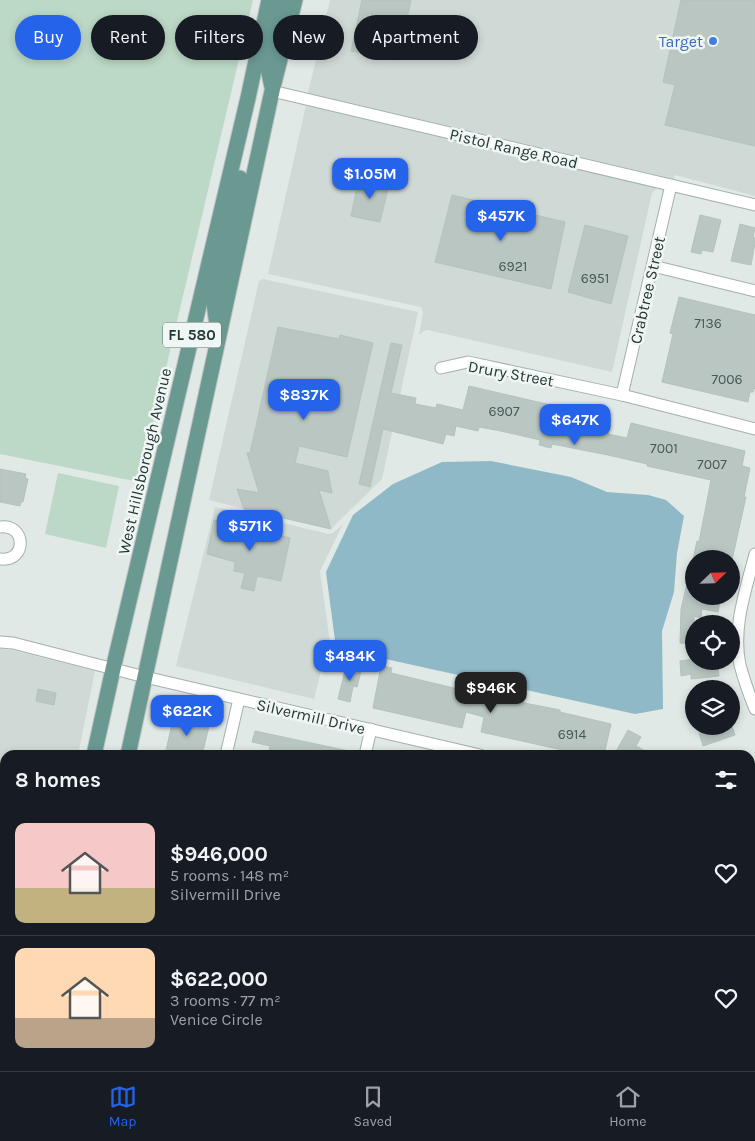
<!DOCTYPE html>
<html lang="en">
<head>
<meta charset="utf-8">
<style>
  :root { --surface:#171b24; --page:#242831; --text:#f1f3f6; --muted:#9ea1a6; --line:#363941; --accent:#2563eb }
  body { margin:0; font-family:Karla,sans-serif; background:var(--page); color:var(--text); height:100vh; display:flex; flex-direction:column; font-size:19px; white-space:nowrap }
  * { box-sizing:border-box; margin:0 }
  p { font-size:16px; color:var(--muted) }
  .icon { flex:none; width:28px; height:28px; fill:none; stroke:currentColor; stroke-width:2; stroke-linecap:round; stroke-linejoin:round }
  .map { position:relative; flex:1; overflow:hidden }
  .side { position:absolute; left:0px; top:750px; width:755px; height:321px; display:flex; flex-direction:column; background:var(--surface); border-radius:15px 15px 0 0; box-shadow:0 2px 8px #0003 }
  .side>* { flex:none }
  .banner { position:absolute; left:15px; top:15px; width:500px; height:45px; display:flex; gap:10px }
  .needle { width:32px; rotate:67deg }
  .fabs { position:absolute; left:685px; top:550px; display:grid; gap:10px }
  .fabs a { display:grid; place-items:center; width:55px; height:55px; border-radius:50%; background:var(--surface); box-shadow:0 2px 8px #0003; font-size:25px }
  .price { position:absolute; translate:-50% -42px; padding:0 11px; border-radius:10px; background:var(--accent); color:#fff; font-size:16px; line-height:32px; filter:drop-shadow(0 1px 2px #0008) }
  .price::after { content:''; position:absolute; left:50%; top:30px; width:15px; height:11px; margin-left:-8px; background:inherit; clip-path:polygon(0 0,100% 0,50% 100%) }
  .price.selected { background:#222; color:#fff }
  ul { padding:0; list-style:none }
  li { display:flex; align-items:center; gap:15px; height:125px; padding:0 15px }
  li+li { border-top:1px solid var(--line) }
  li span { display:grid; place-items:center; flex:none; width:140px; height:100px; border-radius:10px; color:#555 }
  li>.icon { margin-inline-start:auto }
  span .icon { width:60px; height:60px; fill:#fffc; stroke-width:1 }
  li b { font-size:21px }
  h2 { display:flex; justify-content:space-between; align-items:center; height:60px; padding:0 15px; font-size:21px }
  .chip { padding:0 18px; border-radius:22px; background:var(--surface); box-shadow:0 2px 8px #0003; font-size:18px; line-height:45px }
  .chip.selected { background:var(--accent); color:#fff }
  .dock { display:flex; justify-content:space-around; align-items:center; height:70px; border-top:1px solid var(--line); background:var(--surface); font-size:14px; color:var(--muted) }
  .dock a { display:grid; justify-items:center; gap:2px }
  .dock .selected { color:var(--accent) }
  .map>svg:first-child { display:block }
</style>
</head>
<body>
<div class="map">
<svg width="755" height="1071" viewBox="0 0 755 1071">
  <rect width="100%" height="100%" fill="#e0e9e6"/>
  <g fill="#cfd9d5">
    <path d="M330,0H755V196L675,175L674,179L308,93Z"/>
    <path d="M306,105L657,188L652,193L612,372L428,330L424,331L419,335L423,312L421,307L268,274Z"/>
    <path d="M263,279L418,312L382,479L331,529L244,509L209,500L259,281Z"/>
    <path d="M215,507L329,534L333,533L343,524L320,571L331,650L325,654L314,699L176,666Z"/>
    <path d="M0,649L12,650L95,671L78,755H5V1066H12L11,1071H0Z"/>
  </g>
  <g fill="#bcd8c6">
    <path d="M0,0H253L139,482L0,454Z"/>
    <path d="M58,473L119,486L106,548L45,534Z"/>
  </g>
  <g fill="#8fb9c7">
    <path d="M491,461L571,477L607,492L648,495L666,500L684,516L677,553L674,592L662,631L663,709L635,714L336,648L326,572L353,515L393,484L442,462Z"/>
    <path d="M755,933V1031L750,1034V936Z"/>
    <path d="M475,1066H676L665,1071H464Z"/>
  </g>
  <g fill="#b9c6c2" stroke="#b4c2bd">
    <path d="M362,0H411L398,60L351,51Z"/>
    <path d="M681,0H755V146L665,125L675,85L663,82Z"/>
    <path d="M359,178L389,185L380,222L351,216Z"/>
    <path d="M452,195L565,222L551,289L435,262Z"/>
    <path d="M700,215L721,220L713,252L702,250L701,254L691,252Z"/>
    <path d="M740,224L755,228L753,237L755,238V243L751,265L731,261Z"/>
    <path d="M585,225L628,236L611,304L568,292Z"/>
    <path d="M679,297L755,315V389L754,388L753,392H750L748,402L662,382L673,334L670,333Z"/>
    <path d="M278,327L339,339L340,335L373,343L347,457L299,446L295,463L328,471L332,493L319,490L331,529L244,509L237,489L259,493L247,453H250Z"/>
    <path d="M391,343L402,345L391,393L416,398L415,404L436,408L437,404L463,410L469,386L611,419L608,434L627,438L631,423L745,451L742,466L750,468L744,497H746L732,560L693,559L697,541L699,542L711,480L647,466V464L608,455L552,444L551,448L539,445L540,440L501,431L479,427L478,431L456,426L454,436L446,434L443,444L383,429L370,487L359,484Z"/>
    <path d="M0,469L26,474L25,478L28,479L23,502H21L20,506L0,502Z"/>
    <path d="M214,520L290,538L281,581L257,576L254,591L241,588L245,573L234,571L235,562L207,554Z"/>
    <path d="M690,571L694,572V596L720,601L718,612L702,609L701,618L694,616V644L680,643L681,609Z"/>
    <path d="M694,659V661H717L719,676L691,679V674L681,676L680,661Z"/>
    <path d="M347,663L362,667L357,687L353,686L350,702L338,699Z"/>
    <path d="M381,666L392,668L391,673L479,694L560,710V712L611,724L604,755H585L481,732L484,717L466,712L462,728L373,708Z"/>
    <path d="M38,689L56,693L54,705L36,701Z"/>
    <path d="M174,715L210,722L202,755H165Z"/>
    <path d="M697,726H732L735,735L703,746Z"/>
    <path d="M628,730L641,737L636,746L653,755H614Z"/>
    <path d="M255,731L349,751L348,755H294L269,750L270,746L252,742Z"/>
  </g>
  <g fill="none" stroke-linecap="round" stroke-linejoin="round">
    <defs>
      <g id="street">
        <path d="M272,91L755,205"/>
        <path d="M653,266L755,291"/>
        <path d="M441,368L468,362L622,395L755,429"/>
        <path d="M622,395L671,185"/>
        <path d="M0,527C26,523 28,562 0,559"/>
        <path d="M755,554C746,589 732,628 740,665C744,680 749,694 755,709"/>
        <path d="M0,642L13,643L145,677L480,755"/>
        <path d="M226,755L239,699"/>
        <path d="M365,755L371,729"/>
        <path d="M750,819L755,816"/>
      </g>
      <g id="primary">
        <path d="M272,87L267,64L281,0"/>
        <path d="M217,325L213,296L240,178"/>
        <path d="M94,755L113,669L248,98L269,0"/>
        <path d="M128,755L272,91L295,0"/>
        <path d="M26,1071L27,1066"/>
        <path d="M59,1071L60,1066"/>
      </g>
    </defs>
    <use href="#street" stroke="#a4b0ad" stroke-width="13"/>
    <use href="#primary" stroke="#bdc3c2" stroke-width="17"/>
    <use href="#street" stroke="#fff" stroke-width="11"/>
    <use href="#primary" stroke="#6a9992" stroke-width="15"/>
  </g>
  <circle fill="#3f7fe0" stroke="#f0f6f4" stroke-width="2" cx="713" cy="41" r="5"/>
  <g text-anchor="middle" stroke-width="5" stroke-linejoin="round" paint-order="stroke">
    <g font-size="14" fill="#485b58">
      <text x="513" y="271">6921</text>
      <text x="595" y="283">6951</text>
      <text x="708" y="328">7136</text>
      <text x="727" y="384">7006</text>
      <text x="504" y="416">6907</text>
      <text x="664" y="453">7001</text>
      <text x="712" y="469">7007</text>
      <text x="572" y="739">6914</text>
    </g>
    <rect fill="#f0f6f4" stroke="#60706e" stroke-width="1" x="163" y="322.5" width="58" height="25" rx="4"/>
    <g font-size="15" font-weight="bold" fill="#233734">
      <text x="192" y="340">FL 580</text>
    </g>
    <g font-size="16" fill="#366cbe" stroke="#f0f6f4" text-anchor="end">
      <text x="703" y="47">Target</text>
    </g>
    <g font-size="16" fill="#233734" stroke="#f0f6f4">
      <text transform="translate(514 148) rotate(13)" y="6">Pistol Range Road</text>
      <text transform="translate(647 290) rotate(-77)" y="6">Crabtree Street</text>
      <text transform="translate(511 373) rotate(10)" y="6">Drury Street</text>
      <text transform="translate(144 461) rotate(-77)" y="6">West Hillsborough Avenue</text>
      <text transform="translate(311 716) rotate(13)" y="6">Silvermill Drive</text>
    </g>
  </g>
</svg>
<div class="fabs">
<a><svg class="needle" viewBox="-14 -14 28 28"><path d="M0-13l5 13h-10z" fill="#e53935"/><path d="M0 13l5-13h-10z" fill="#9ea1a6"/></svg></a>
<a><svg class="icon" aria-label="locate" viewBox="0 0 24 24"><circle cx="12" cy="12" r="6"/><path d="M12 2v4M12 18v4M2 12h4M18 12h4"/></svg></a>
<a><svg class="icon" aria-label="layers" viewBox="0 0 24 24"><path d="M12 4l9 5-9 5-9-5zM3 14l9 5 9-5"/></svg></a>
</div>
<b class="price" style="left:370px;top:200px">$1.05M</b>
<b class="price" style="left:501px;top:242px">$457K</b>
<b class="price" style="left:304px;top:421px">$837K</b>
<b class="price" style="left:575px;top:446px">$647K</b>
<b class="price" style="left:250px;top:552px">$571K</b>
<b class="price" style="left:350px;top:682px">$484K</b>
<b class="price selected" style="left:491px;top:714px">$946K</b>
<b class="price" style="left:187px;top:737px">$622K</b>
<div class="banner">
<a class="chip selected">Buy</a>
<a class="chip">Rent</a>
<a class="chip">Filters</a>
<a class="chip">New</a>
<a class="chip">Apartment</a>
</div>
<section class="side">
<h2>8 homes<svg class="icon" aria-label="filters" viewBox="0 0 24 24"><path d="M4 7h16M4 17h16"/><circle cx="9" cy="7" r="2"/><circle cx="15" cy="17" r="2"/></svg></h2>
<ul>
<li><span style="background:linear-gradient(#f6c9c9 65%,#c2b280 0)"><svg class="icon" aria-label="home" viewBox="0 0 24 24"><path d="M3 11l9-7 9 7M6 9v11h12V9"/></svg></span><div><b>$946,000</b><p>5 rooms · 148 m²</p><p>Silvermill Drive</p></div><svg class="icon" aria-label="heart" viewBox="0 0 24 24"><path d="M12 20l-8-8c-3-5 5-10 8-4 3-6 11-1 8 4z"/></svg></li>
<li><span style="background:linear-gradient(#ffd9b3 70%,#b9a48a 0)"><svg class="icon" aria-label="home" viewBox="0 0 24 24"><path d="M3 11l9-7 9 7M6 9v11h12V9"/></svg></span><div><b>$622,000</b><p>3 rooms · 77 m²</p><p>Venice Circle</p></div><svg class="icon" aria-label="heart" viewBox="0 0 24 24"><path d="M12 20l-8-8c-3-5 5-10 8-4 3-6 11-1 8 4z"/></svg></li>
</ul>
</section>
</div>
<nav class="dock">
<a class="selected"><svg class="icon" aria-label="map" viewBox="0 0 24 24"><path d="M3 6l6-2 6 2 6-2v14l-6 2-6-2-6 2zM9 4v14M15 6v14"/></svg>Map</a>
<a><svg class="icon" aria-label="saved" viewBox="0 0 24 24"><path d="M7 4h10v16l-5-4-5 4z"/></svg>Saved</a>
<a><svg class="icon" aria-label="home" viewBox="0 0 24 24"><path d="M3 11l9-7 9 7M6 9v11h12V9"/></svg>Home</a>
</nav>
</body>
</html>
